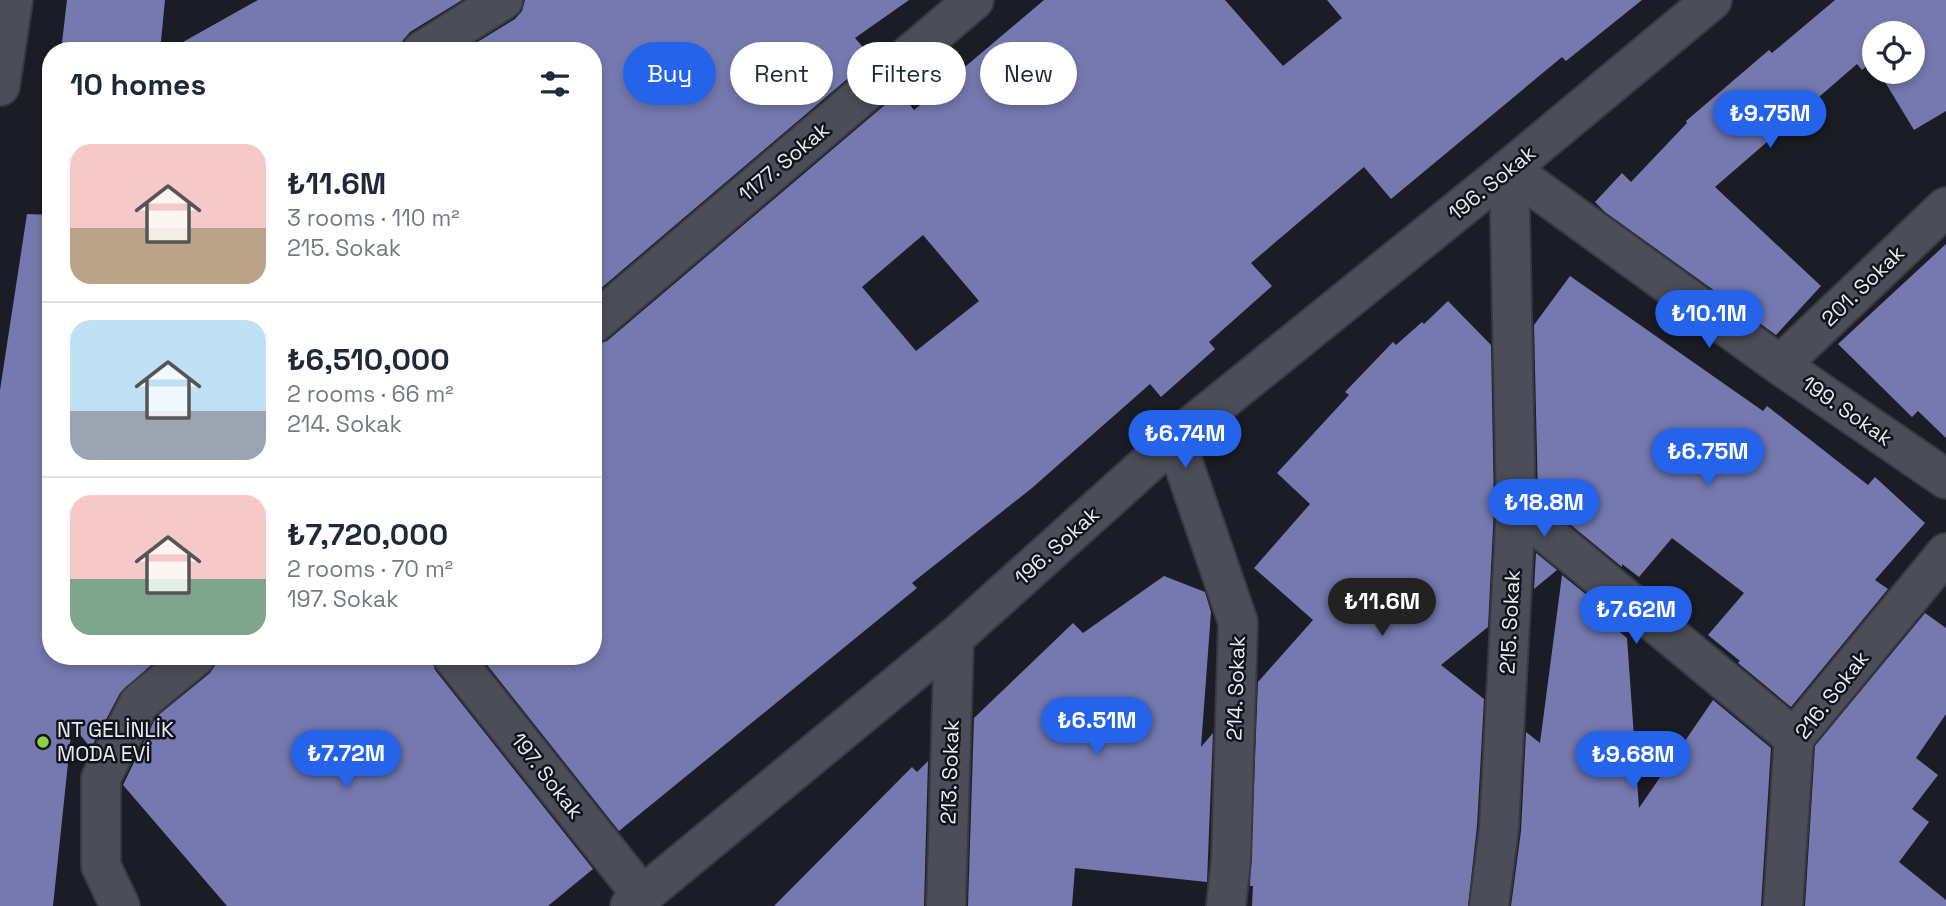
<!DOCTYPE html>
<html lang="en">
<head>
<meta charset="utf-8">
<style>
  :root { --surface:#fff; --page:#f6f6f7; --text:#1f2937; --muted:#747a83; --line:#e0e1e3; --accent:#2563eb }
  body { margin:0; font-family:"Space Grotesk",sans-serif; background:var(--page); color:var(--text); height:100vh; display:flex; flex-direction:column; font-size:26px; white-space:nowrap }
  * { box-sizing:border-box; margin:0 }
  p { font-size:23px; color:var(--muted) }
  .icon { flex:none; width:38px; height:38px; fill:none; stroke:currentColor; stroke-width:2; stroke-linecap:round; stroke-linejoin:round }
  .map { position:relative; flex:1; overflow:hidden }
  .side { position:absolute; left:42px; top:42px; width:560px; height:623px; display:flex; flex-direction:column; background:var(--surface); border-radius:28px; box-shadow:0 4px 10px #0003 }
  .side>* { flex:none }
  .guide { position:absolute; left:623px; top:42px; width:665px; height:63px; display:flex; gap:14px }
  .buttons { position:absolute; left:1862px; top:21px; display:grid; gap:14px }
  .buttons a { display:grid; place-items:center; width:63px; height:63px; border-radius:50%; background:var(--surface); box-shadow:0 4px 10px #0003; font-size:35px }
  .price { position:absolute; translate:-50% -60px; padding:0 16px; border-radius:24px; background:var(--accent); color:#fff; font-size:23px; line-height:46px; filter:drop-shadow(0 2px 4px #0008) }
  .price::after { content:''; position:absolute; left:50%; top:42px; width:21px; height:16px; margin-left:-10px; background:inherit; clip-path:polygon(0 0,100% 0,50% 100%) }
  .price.on { background:#222; color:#fff }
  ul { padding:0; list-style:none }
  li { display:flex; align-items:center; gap:21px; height:175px; padding:0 28px }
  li+li { border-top:2px solid var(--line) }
  li span { display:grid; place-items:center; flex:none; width:196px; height:140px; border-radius:21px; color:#555 }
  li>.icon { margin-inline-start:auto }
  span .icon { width:84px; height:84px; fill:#fffc; stroke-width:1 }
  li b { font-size:30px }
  h2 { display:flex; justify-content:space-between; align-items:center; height:84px; padding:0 28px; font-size:30px }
  .pill { padding:0 24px; border-radius:32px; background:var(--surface); box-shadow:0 4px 10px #0003; font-size:24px; line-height:63px }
  .pill.on { background:var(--accent); color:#fff }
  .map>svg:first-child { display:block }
</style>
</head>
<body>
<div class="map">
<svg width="1946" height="906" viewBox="0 0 1946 906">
  <rect width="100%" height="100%" fill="#1c1c26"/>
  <g fill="#7579af" fill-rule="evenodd">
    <path d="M67,0H165L160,51H61Z"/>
    <path d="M258,0H462L410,32L403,40L400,51H167Z"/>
    <path d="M525,0H909L855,38L872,58L593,295V51H463L515,19L522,11Z"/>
    <path d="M1044,0H1225L1283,66L1342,18L1327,0H1642L1566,61L1562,57L1391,199L1364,167L1251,263L1272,286L1209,342L1215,349L1161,397L1150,384L1032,488L912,583L917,588L619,831L480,656H593V345L607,341L900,92L914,110ZM923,235L979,301L916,351L862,287Z"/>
    <path d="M1835,0H1946V111L1914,130L1879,72H1913V33H1874V63L1873,61L1862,70L1857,64L1715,187L1821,286L1776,335L1605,212L1595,202L1622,173L1631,182L1687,123L1686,121L1707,103L1769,50L1772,53Z"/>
    <path d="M27,214L51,215V656H161L120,693L91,748L72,725L53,906H0V390Z"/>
    <path d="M1946,244V438L1918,411L1912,417L1838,344Z"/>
    <path d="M1570,276L1763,411L1767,406L1868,485L1875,477L1925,523L1875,580L1888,589L1791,707L1738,663L1740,661L1708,635L1744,593L1672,538L1639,577L1622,564V567L1538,498L1534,325Z"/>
    <path d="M1448,301L1491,345L1494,508L1488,627L1441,665L1484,699L1477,826L1468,906H1252L1253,886H1250L1258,682L1313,620L1254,568L1310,504L1277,473L1349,395L1345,392L1393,342L1396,345L1422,322L1424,324Z"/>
    <path d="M1536,553L1557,570L1534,589Z"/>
    <path d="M1562,575L1609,613L1604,619L1627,638L1639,808L1713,700L1771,748L1761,906H1511L1521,831L1526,732L1540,743Z"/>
    <path d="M1164,576L1205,592L1211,612L1201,747L1213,733L1207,882L1075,868L1072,906H968L974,718L1073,623L1083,633Z"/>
    <path d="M1925,613L1946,628V714L1916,758L1938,775L1912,809L1929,822L1899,862L1946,900V906H1805L1815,746Z"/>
    <path d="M217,656H431L435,670L593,869L548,906H227L123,785L156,717L210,673L216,664Z"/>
    <path d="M928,761L924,906H774L912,767L917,772Z"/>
  </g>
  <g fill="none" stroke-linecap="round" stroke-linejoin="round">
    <defs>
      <g id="minor">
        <path d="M422,51L503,0"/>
        <path d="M593,324L974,0"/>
        <path d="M1780,365L1946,207"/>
        <path d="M1175,439L1238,622L1231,860L1226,906"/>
        <path d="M1516,508L1794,738"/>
        <path d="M452,656L642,895V906"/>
        <path d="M120,906L101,866V778L139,703L196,656"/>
        <path d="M946,906L954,638"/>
        <path d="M1489,906L1499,828L1516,508L1509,169"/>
        <path d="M1783,906L1794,738L1946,553"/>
      </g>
      <g id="tertiary">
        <path d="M0,86L13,0"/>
        <path d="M1509,169L1780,365L1946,479"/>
        <path d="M630,906L954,638L1175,439L1509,169L1712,0"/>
      </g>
    </defs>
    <use href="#minor" stroke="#383941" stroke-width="42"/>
    <use href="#tertiary" stroke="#383941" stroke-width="42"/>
    <use href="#minor" stroke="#4c4d58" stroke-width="38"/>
    <use href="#tertiary" stroke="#4c4d58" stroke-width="38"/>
  </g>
  <circle fill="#8ece43" stroke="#12131c" stroke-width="2.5" cx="43" cy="742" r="7"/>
  <g text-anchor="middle" stroke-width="5" stroke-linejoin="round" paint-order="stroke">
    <g font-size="21" fill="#ebecf3" stroke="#12131c">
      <text transform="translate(784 162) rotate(-40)" y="7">1177. Sokak</text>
      <text transform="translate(1492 183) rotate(-39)" y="7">196. Sokak</text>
      <text transform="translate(1863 286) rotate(-44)" y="7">201. Sokak</text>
      <text transform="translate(1847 411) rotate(35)" y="7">199. Sokak</text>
      <text transform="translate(1057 546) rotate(-42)" y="7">196. Sokak</text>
      <text transform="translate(1510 622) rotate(-87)" y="7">215. Sokak</text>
      <text transform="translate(1236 688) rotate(-88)" y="7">214. Sokak</text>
      <text transform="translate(1832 695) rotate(-52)" y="7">216. Sokak</text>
      <text transform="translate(950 772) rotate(-88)" y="7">213. Sokak</text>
      <text transform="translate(547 776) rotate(52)" y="7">197. Sokak</text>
    </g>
    <g font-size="21" fill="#ebecf3" stroke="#12131c" text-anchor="start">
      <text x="57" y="737">NT GELİNLİK<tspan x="57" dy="24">MODA EVİ</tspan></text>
    </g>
  </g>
</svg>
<div class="buttons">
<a><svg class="icon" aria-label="locate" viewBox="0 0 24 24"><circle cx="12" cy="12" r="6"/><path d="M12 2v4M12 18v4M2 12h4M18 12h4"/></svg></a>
</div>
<b class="price" style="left:1770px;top:150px">₺9.75M</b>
<b class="price" style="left:1709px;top:350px">₺10.1M</b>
<b class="price" style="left:1185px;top:470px">₺6.74M</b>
<b class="price" style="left:1708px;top:488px">₺6.75M</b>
<b class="price" style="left:1544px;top:539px">₺18.8M</b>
<b class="price on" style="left:1382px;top:638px">₺11.6M</b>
<b class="price" style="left:1636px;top:646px">₺7.62M</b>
<b class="price" style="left:1097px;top:757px">₺6.51M</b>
<b class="price" style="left:346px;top:790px">₺7.72M</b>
<b class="price" style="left:1633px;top:791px">₺9.68M</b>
<div class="guide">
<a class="pill on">Buy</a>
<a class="pill">Rent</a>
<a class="pill">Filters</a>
<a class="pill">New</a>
</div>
<section class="side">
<h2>10 homes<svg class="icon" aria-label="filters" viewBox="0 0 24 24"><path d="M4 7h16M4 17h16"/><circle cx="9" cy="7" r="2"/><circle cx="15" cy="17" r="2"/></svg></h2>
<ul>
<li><span style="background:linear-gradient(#f6c9c9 60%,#b9a48a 0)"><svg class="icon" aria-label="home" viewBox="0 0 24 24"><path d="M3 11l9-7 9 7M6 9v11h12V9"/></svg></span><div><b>₺11.6M</b><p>3 rooms · 110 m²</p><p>215. Sokak</p></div></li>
<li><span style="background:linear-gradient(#bfe0f5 65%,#9aa5b1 0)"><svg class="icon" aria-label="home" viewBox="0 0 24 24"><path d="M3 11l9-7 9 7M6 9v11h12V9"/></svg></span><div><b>₺6,510,000</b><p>2 rooms · 66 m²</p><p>214. Sokak</p></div></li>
<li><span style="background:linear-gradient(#f6c9c9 60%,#7fa58c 0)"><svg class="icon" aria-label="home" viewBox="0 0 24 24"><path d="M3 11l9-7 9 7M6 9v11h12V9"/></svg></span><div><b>₺7,720,000</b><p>2 rooms · 70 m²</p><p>197. Sokak</p></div></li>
</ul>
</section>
</div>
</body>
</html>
